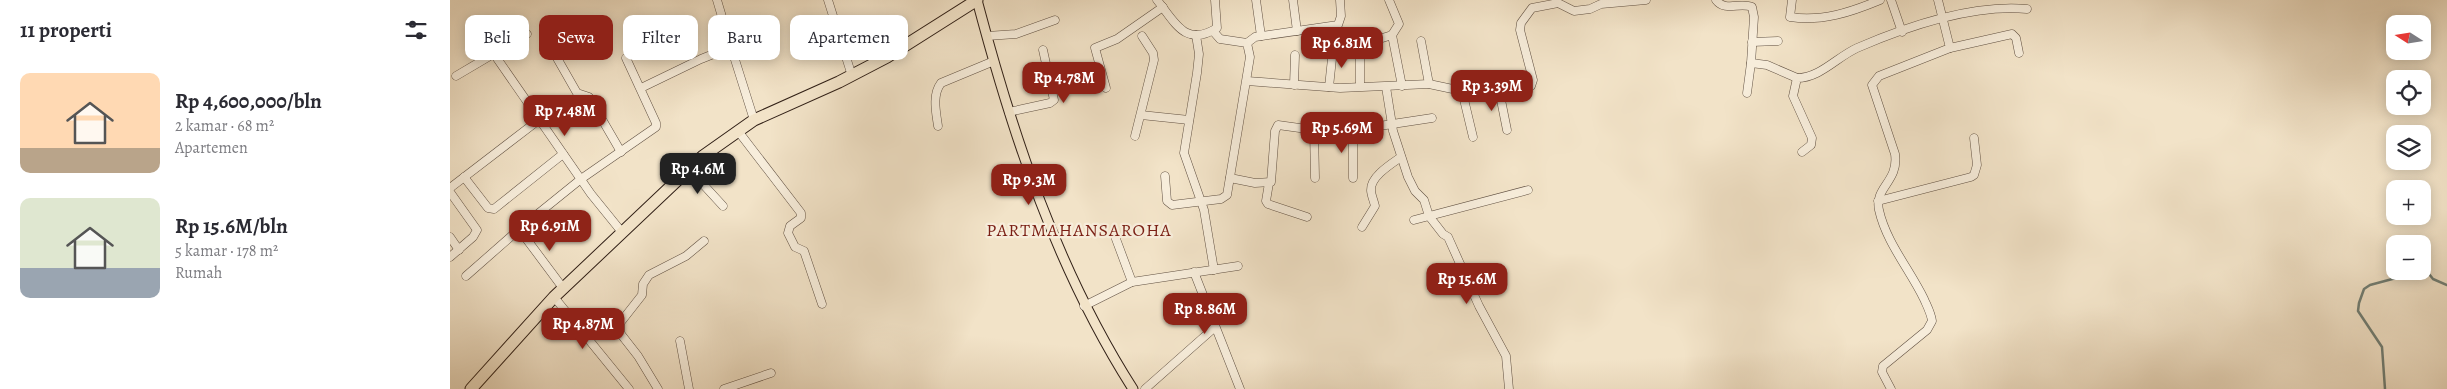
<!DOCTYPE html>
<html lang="id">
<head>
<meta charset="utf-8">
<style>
  :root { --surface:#fff; --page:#f2f2f3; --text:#2b2b33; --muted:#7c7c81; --accent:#8f2418 }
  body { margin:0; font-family:Alegreya,serif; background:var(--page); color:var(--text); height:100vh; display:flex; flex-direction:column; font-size:19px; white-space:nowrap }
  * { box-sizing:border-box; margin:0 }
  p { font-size:16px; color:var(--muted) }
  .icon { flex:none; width:28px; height:28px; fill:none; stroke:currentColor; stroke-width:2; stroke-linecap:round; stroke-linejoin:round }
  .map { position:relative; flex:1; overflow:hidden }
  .side { display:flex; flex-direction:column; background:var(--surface); width:450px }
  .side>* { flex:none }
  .guide { position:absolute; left:15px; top:15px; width:475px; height:45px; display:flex; gap:10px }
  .needle { width:32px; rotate:282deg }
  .tools { position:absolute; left:1936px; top:15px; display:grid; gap:10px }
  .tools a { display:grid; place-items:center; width:45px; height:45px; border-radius:10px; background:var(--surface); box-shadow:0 2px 12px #0003; font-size:25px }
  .price { position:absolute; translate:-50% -42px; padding:0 11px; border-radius:10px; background:var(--accent); color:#fff; font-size:16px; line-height:32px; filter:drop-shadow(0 1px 2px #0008) }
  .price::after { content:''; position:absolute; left:50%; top:30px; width:15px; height:11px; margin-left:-8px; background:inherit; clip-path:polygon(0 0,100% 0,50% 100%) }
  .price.selected { background:#222; color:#fff }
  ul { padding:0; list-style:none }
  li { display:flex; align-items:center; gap:15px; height:125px; padding:0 20px }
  li span { display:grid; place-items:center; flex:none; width:140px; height:100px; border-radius:10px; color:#555 }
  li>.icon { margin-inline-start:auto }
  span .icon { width:60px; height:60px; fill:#fffc; stroke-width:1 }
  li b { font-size:21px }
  h2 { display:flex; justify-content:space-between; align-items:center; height:60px; padding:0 20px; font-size:21px }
  .pill { padding:0 18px; border-radius:10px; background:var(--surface); box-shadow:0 2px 12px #0003; font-size:18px; line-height:45px }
  .pill.selected { background:var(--accent); color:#fff }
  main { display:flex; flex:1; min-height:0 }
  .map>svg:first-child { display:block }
</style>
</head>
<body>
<main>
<section class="side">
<h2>11 properti<svg class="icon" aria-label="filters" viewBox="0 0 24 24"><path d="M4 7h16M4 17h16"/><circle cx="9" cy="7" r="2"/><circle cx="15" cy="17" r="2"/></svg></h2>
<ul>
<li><span style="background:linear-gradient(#ffd9b3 75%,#b9a48a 0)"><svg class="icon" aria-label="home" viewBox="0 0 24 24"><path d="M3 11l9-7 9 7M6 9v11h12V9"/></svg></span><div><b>Rp 4,600,000/bln</b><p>2 kamar · 68 m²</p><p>Apartemen</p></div></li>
<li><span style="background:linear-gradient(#dfe7d0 70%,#9aa5b1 0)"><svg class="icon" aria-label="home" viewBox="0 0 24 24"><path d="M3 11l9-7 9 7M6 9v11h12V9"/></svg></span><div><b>Rp 15.6M/bln</b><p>5 kamar · 178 m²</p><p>Rumah</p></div></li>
</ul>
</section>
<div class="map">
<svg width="1997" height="389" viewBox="0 0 1997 389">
  <rect width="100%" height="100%" fill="#f2e3c8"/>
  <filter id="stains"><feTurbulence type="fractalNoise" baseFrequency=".004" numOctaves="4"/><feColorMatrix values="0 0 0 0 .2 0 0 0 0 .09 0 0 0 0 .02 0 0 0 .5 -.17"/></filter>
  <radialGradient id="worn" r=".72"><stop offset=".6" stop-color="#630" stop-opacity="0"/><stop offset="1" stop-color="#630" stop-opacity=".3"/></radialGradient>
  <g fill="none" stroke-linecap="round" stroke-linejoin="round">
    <g stroke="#717e74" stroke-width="2.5">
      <path d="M1972,265L1983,279L1997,285"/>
      <path d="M1935,389L1932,347L1908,311L1909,303L1914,289L1920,285L1946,278L1956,271"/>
    </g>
    <defs>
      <g id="minor">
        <path d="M378,0L402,76"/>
        <path d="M707,0C725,22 735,48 767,28L765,0"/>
        <path d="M806,0L811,36"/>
        <path d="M843,0L847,31"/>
        <path d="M1266,0C1275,12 1290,2 1302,7L1304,17L1301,63L1317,65L1347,78"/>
        <path d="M1342,0L1340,17C1372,22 1401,12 1430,0"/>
        <path d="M1441,0L1452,32"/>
        <path d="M746,35L749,54L747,73L734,153L754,210L764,270"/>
        <path d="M942,35L952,86"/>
        <path d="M537,36L566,34L605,20"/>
        <path d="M971,41L979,84"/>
        <path d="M1302,42L1328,41"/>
        <path d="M797,43L805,37L888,25L891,16L890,0"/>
        <path d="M281,47L304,120"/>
        <path d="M1500,48L1562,34L1566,38L1569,53"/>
        <path d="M44,54L141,194L171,231"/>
        <path d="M107,58L127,93L139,97L171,152"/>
        <path d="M6,76L77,34"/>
        <path d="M797,81L890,88L979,84L1012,91L1076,89L1081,86L1083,80L1070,30L1071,23L1082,8L1108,3L1124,11L1140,9L1151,4L1196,0"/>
        <path d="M844,85L845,55"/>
        <path d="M910,86V45L942,35L949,24L939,0"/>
        <path d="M879,87L883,49"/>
        <path d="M936,87L943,131L958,177L965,191L974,200L979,216L993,234L998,237L1029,306L1056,356L1059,389"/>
        <path d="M191,88L251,59L281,47L267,0"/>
        <path d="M656,88L645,48L667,39L713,7"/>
        <path d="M1049,90L1057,130"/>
        <path d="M1012,91L1023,137"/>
        <path d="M1297,93L1301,63"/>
        <path d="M559,112L600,103L604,100L593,50"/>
        <path d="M691,115L739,120"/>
        <path d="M488,126C486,112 482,95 491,83L544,61"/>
        <path d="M864,130L865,178"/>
        <path d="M903,130V178"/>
        <path d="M288,131L351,213V218L340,226L338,233L345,247L354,251L372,304"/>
        <path d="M685,136L704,60L703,53L692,36"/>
        <path d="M1352,152L1361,145L1362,138L1343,96L1347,78C1370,78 1387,57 1407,48C1458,26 1522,4 1577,9"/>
        <path d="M239,169L273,206"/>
        <path d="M715,176L717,201L722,205L771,199L777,195L800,57L797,43L770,39L763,31"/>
        <path d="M14,177L38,208L44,209L113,154"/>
        <path d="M780,178L805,183L821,182L825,131L828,125L864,130H903L982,118"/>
        <path d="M819,183L816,201L818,204L857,217"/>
        <path d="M0,188L90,119"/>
        <path d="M0,192L27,230L23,237L0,257"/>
        <path d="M1428,201L1521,177L1524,175L1527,165L1524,138"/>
        <path d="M964,220L1078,190"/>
        <path d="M912,227L925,206C924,201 921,195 921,190C920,177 941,164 951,157"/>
        <path d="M69,229L113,288"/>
        <path d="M0,237L9,250"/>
        <path d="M666,239L682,282"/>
        <path d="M744,272L790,389"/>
        <path d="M16,276L74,225L131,179L206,127V123L176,58"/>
        <path d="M104,297L179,389"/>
        <path d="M634,306L682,282L788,266"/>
        <path d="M230,341L239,389"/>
        <path d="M208,389L188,356L170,333V323L192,295L193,284L199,275L236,256L254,241"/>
        <path d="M274,389L321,373"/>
        <path d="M695,389L764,328"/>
        <path d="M1441,389L1432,372L1433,366L1477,330L1482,321C1481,313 1477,306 1474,299C1460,270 1436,242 1429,210C1424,187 1449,182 1445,154L1422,85L1429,76L1500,48L1488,0"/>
      </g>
      <path id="major" d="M527,0C563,136 607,270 683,389"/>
      <path id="highway" d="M21,389L104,297L253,156L304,120L389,82L437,57L527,0"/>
    </defs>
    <use href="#minor" stroke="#605042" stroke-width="9"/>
    <use href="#major" stroke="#301f16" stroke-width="11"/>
    <use href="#highway" stroke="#301f16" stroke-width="13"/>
    <use href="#minor" stroke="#f7eddb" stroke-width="8"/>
    <use href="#major" stroke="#f2e3c8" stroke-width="9"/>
    <use href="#highway" stroke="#f2e3c8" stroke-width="11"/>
  </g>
  <g text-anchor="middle" stroke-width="4.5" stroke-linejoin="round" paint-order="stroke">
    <g font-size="18" letter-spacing="1" fill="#7a1f14" stroke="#f7eddb">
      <text x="629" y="236">PARTMAHANSAROHA</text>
    </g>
  </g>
  <rect width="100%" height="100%" filter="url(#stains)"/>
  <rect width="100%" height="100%" fill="url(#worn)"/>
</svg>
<div class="tools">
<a><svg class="needle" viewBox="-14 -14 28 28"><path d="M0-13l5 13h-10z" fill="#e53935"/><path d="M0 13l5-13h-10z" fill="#7c7c81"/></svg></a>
<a><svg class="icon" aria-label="locate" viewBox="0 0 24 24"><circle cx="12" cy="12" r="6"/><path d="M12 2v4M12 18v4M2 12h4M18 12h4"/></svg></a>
<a><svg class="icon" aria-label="layers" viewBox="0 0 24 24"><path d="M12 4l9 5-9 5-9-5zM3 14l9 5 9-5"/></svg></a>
<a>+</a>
<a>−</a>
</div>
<b class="price" style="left:892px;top:69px">Rp 6.81M</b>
<b class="price" style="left:614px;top:104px">Rp 4.78M</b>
<b class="price" style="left:1042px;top:112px">Rp 3.39M</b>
<b class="price" style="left:115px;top:137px">Rp 7.48M</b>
<b class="price" style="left:892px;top:154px">Rp 5.69M</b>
<b class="price selected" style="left:248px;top:195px">Rp 4.6M</b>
<b class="price" style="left:579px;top:206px">Rp 9.3M</b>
<b class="price" style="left:100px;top:252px">Rp 6.91M</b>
<b class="price" style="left:1017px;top:305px">Rp 15.6M</b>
<b class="price" style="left:755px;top:335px">Rp 8.86M</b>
<b class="price" style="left:133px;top:350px">Rp 4.87M</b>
<div class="guide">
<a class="pill">Beli</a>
<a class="pill selected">Sewa</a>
<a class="pill">Filter</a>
<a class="pill">Baru</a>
<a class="pill">Apartemen</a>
</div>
</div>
</main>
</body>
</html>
